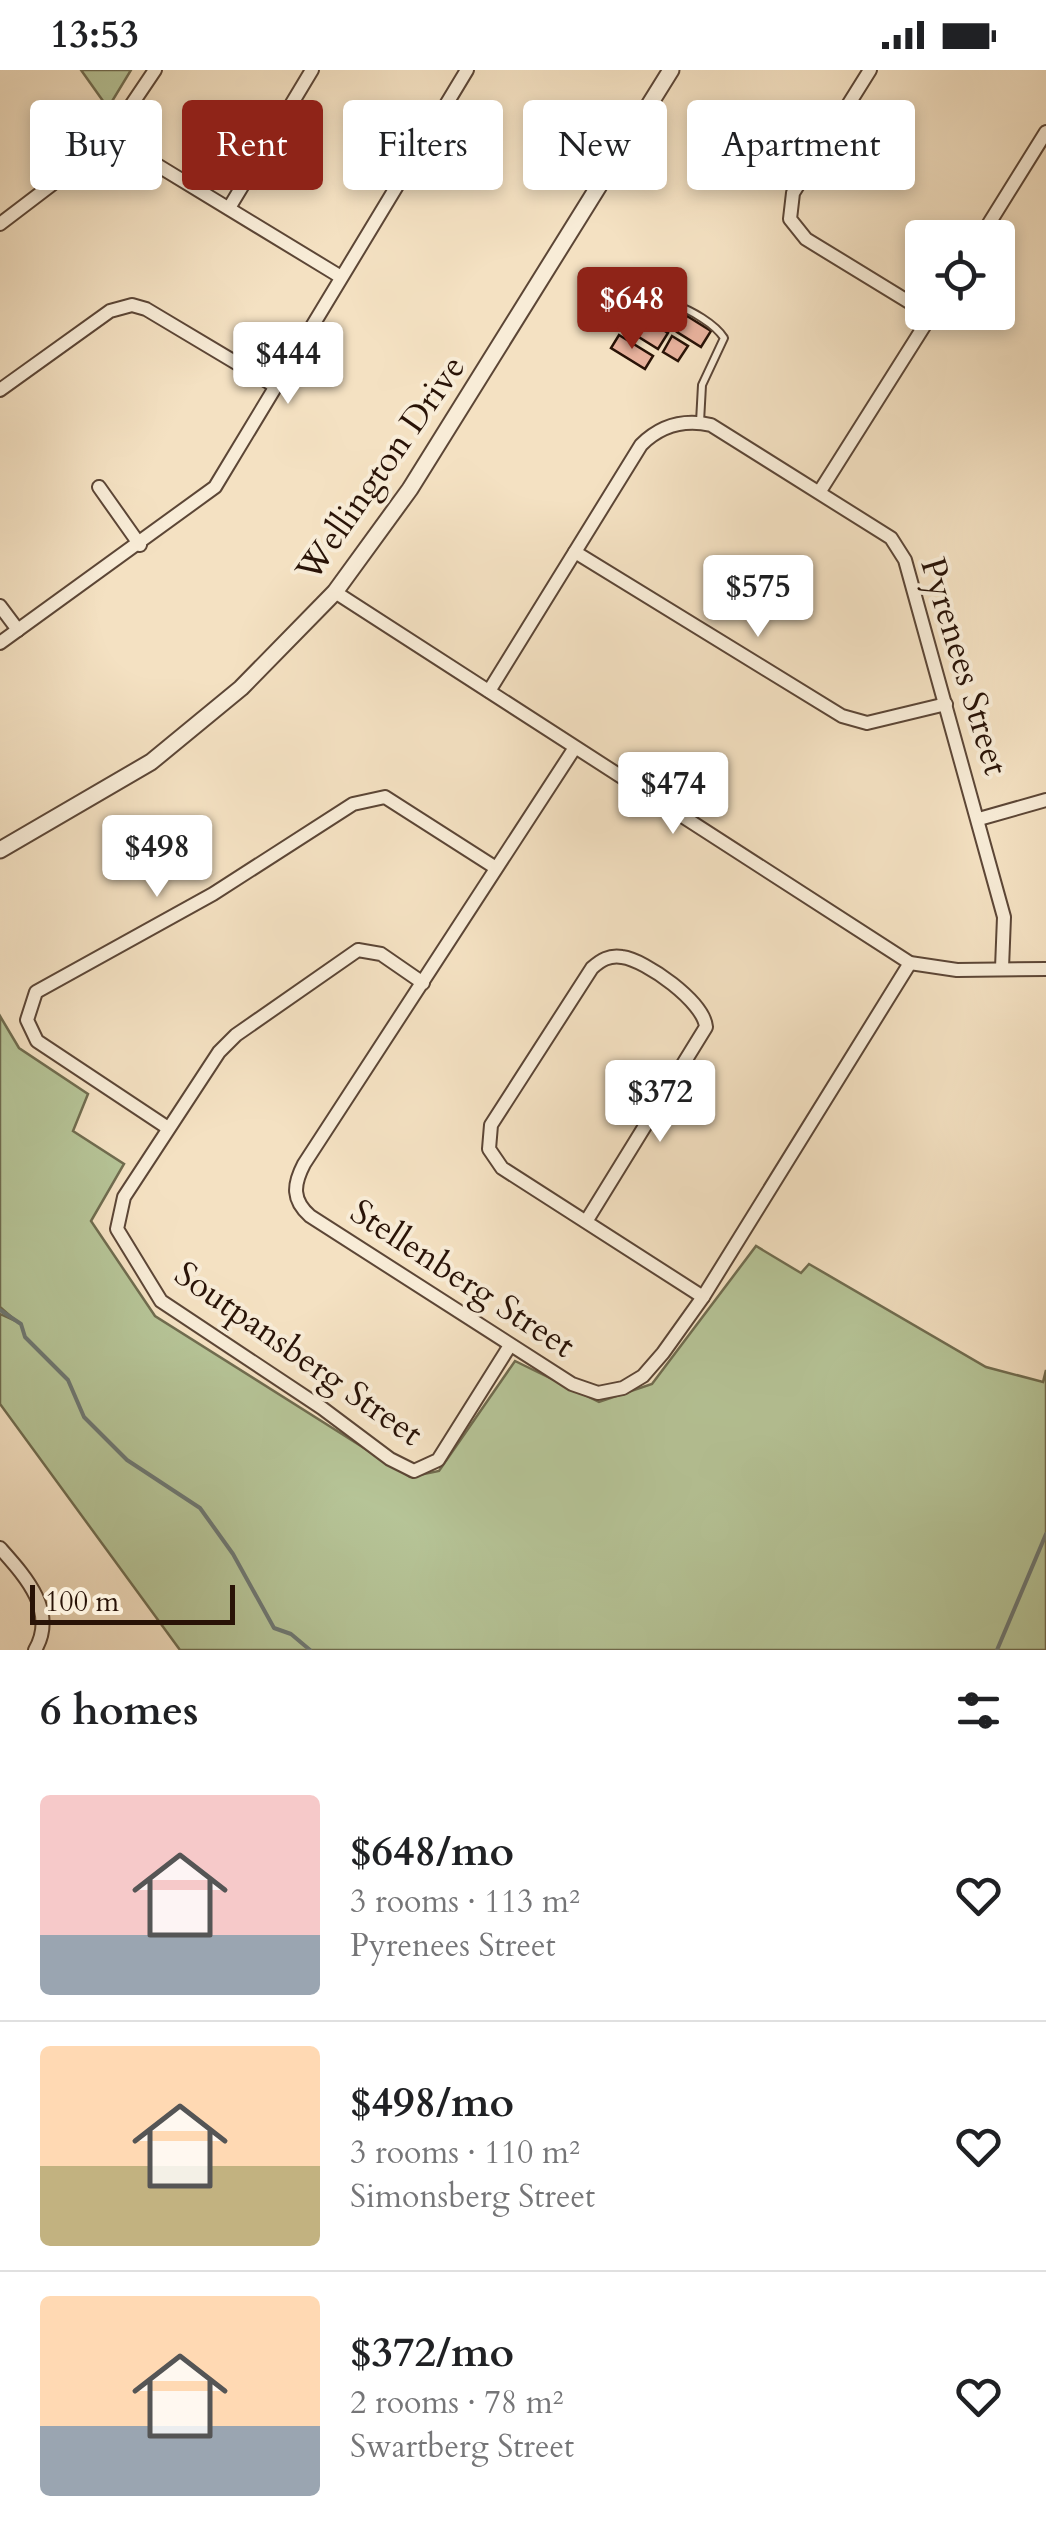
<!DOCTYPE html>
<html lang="en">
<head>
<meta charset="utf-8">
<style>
  :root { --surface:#fff; --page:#f6f6f6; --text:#202124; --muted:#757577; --line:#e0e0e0; --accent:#8f2418 }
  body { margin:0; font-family:Cardo,serif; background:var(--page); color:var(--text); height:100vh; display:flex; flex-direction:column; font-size:38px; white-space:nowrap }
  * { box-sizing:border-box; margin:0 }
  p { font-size:32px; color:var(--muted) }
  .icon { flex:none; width:55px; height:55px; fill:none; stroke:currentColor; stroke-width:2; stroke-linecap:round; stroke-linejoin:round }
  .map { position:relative; height:1580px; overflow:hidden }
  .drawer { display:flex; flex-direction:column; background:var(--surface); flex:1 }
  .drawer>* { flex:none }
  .banner { position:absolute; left:30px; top:30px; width:988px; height:90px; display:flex; gap:20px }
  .fabs { position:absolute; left:905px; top:150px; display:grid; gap:20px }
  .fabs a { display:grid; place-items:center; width:110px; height:110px; border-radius:10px; background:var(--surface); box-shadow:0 5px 15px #0003; font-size:50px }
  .scale { position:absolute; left:30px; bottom:25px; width:205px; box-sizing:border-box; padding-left:10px; border:5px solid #291307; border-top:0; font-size:28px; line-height:35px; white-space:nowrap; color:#291307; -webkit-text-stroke:8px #f8ecd7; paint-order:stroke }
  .price { position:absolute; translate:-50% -85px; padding:0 22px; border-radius:10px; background:#fff; color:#222; font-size:32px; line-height:65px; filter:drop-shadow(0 2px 5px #0008) }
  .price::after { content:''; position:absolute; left:50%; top:60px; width:30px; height:22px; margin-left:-15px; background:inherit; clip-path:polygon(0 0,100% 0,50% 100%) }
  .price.current { background:var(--accent); color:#fff }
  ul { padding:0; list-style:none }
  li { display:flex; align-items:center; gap:30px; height:250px; padding:0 40px }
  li+li { border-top:2px solid var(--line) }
  li span { display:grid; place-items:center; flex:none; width:280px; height:200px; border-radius:10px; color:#555 }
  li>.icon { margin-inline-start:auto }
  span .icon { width:120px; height:120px; fill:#fffc; stroke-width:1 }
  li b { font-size:42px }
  h2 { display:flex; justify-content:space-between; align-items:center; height:120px; padding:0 40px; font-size:42px }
  .tag { padding:0 35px; border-radius:10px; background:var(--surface); box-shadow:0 5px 15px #0003; font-size:35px; line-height:90px }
  .tag.current { background:var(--accent); color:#fff }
  .status { display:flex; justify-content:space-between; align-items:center; height:70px; padding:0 50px; background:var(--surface); direction:ltr }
  .status svg { height:28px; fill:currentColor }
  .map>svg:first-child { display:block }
</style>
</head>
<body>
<div class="status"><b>13:53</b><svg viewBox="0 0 49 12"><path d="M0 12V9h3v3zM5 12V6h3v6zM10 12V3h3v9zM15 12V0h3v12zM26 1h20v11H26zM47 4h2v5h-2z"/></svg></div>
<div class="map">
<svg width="1046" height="1580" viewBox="0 0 1046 1580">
  <rect width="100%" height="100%" fill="#f4e1c2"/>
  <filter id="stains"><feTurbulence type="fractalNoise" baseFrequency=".002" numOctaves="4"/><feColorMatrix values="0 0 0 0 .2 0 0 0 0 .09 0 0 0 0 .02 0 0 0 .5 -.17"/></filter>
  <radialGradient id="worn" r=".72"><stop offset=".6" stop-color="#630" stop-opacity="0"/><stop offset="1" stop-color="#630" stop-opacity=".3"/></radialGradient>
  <g fill="#b6c497" stroke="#706c4f" stroke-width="2.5">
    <path d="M81,0H131L108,38Z"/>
    <path d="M0,946L19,978L88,1024L73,1061L124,1094L91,1151L155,1246L410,1407L439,1401L515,1291L599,1332L652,1314L756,1176L801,1203L809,1194L986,1297L1043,1312L1046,1300V1580H180L0,1334V1244L16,1251L0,1237Z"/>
  </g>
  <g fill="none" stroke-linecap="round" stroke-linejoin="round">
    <g stroke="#6f7872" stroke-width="4">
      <path d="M0,1240L21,1254L25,1267L68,1310L84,1347L127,1390L200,1438L233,1484L274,1558L291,1564L310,1580"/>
      <path d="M997,1580L1046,1464"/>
    </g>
  </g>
  <g fill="#e8b29d" stroke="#291307" stroke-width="2.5">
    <path d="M687,246L711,261L701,277L677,262Z"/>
    <path d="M644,248L668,263L658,279L634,264Z"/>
    <path d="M619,265L653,286L645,299L611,278Z"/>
    <path d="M672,266L688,276L678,291L663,282Z"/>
  </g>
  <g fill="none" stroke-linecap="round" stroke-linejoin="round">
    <defs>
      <path id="service" d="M634,227C649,235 661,230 675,235C691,240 715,254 724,268L702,315L700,352"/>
      <g id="minor">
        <path d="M870,0L793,123L790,149L806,169L922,240"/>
        <path d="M111,67L341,207"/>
        <path d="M229,138L312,0"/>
        <path d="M0,154L105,74L155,0"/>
        <path d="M980,168L1046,62"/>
        <path d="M0,320L110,241L132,235L146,239L275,316"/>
        <path d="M99,417L140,475"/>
        <path d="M820,421L933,242"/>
        <path d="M575,482L842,646L867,653L946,634"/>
        <path d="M335,522L910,893L957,900L1046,899"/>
        <path d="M0,536L18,560"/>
        <path d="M0,573L215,417L467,0"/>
        <path d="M489,621L641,375C661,355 684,349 711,355L891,468L905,490L1004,847L1002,898"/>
        <path d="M574,679L304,1094C293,1115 292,1130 310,1146L572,1314L598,1323L623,1318L643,1306L663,1283L703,1227L910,893"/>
        <path d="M979,749L1046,730"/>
        <path d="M423,913L381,884L358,880L236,965L219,982L124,1127L117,1159L161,1231L322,1338L390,1389L414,1401L438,1390L509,1277"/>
        <path d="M168,1058L37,971L27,950L36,922L213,824L353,734L385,727L496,798"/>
        <path d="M587,1150L706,957C704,932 646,890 622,887C609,885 601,890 592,898L491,1055L489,1079L502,1098L703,1227"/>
        <path d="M0,1478C24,1505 58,1541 35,1580"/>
      </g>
      <path id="tertiary" d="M0,780L151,692L241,618L335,522L410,419L671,0"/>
    </defs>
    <use href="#service" stroke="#5c4636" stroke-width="10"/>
    <use href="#minor" stroke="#5c4636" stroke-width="16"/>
    <use href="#tertiary" stroke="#5c4636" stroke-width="19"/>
    <use href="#service" stroke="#f8ecd7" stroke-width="6"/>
    <use href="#minor" stroke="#f8ecd7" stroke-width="12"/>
    <use href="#tertiary" stroke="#f8ecd7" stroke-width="15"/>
  </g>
  <g text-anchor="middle" stroke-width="8" stroke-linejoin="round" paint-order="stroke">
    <g font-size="35" fill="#291307" stroke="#f8ecd7">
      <text transform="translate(380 398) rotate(-55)" y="12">Wellington Drive</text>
      <text transform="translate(965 596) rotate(73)" y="12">Pyrenees Street</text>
      <text transform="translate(463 1208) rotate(33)" y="12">Stellenberg Street</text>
      <text transform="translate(299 1283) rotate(35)" y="12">Soutpansberg Street</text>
    </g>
  </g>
  <rect width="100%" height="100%" filter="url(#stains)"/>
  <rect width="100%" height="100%" fill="url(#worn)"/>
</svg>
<div class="fabs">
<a><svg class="icon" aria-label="locate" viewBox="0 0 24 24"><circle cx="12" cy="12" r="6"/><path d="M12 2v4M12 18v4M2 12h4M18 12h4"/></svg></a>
</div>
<div class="scale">100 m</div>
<b class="price current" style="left:632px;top:282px">$648</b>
<b class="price" style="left:288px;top:337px">$444</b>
<b class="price" style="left:758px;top:570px">$575</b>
<b class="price" style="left:673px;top:767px">$474</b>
<b class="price" style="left:157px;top:830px">$498</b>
<b class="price" style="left:660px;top:1075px">$372</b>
<div class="banner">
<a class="tag">Buy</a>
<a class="tag current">Rent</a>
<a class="tag">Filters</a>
<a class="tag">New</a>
<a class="tag">Apartment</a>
</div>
</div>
<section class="drawer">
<h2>6 homes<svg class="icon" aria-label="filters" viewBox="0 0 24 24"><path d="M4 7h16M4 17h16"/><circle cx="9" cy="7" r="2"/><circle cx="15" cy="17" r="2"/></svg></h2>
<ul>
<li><span style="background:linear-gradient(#f6c9c9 70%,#9aa5b1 0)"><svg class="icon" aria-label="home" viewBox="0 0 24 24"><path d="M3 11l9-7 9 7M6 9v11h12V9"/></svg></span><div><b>$648/mo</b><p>3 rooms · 113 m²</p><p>Pyrenees Street</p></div><svg class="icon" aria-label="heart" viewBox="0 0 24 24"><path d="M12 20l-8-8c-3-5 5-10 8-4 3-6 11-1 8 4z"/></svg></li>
<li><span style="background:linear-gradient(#ffd9b3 60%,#c2b280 0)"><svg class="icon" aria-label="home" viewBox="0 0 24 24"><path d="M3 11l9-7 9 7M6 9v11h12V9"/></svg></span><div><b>$498/mo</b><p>3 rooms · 110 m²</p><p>Simonsberg Street</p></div><svg class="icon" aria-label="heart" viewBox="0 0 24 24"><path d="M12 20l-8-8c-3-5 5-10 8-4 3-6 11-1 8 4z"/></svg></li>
<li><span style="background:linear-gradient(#ffd9b3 65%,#9aa5b1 0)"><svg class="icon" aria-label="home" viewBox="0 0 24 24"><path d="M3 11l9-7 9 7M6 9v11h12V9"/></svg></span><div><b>$372/mo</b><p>2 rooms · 78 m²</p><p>Swartberg Street</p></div><svg class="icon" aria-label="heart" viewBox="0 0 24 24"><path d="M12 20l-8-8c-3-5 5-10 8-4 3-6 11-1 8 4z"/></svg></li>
</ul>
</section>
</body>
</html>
